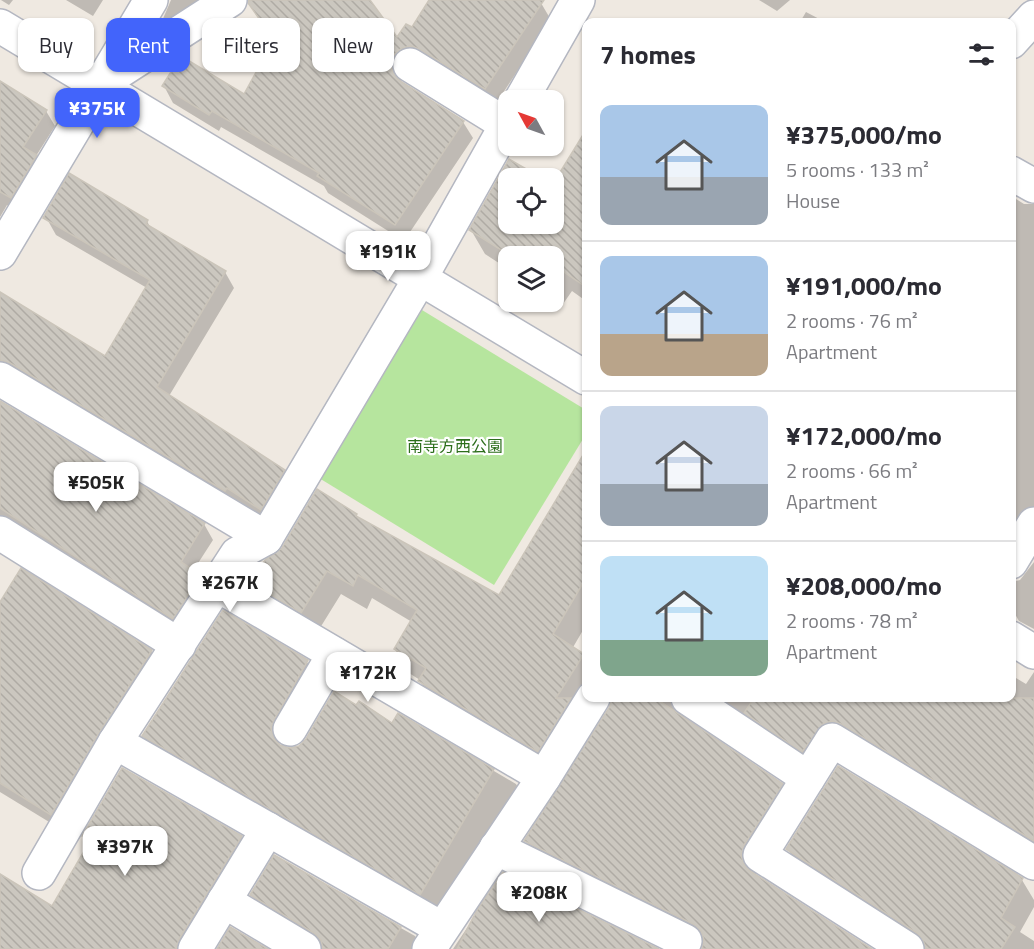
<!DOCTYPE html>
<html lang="en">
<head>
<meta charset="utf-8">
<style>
  :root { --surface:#fff; --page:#f2f2f3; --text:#2b2b33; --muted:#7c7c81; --line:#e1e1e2; --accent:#4264fb }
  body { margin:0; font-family:"Titillium Web","Noto Sans JP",sans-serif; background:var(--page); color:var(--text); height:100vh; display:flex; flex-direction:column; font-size:22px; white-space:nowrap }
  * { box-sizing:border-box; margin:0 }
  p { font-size:20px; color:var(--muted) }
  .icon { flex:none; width:33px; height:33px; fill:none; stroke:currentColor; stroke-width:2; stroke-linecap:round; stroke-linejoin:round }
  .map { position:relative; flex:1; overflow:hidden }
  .drawer { position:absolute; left:582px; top:18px; width:434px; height:684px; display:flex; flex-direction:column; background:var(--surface); border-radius:12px; box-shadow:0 2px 4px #0004 }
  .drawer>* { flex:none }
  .hud { position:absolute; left:18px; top:18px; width:474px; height:54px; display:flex; gap:12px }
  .needle { width:39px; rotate:310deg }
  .controls { position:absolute; left:498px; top:90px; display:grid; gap:12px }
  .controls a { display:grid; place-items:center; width:66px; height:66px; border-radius:12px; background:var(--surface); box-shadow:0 2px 4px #0004; font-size:30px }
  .price { position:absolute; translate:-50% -51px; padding:0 14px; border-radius:12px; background:#fff; color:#222; font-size:20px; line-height:39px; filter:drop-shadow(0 2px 3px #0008) }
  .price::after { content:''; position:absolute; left:50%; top:36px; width:18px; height:14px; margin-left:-9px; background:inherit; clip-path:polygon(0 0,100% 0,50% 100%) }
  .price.current { background:var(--accent); color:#fff }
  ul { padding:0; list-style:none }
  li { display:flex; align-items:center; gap:18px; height:150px; padding:0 18px }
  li+li { border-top:2px solid var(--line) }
  li span { display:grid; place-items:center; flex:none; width:168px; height:120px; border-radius:12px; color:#555 }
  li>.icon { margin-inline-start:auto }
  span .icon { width:72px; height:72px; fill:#fffc; stroke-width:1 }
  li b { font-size:26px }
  h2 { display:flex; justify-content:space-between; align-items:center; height:72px; padding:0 18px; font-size:26px }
  .chip { padding:0 21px; border-radius:12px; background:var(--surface); box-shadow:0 2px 4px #0004; font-size:21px; line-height:54px }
  .chip.current { background:var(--accent); color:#fff }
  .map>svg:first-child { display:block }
</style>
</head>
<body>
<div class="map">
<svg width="1034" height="949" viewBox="0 0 1034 949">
  <defs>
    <pattern id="building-back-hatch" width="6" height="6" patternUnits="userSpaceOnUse" patternTransform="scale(1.5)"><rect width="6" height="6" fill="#cbc7bf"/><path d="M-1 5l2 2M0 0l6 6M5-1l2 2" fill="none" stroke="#afaba4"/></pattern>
  </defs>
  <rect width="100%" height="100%" fill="#efe9e1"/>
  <path fill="#b6e59e" d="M422,310L586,410V434L494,585L319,478Z"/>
  <g fill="#0003">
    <path d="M1,0H13L9,5Z"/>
    <path d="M66,0H103L93,16Z"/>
    <path d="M171,0H225L171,36L162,21Z"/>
    <path d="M248,0H368L398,40L412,29L430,0H536L541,3L551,20L495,105L403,71L400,83L463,122L473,138L404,241L328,193L324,186L221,127L219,131L173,103L164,86L245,96L277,45Z"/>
    <path d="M759,0H790L777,11Z"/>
    <path d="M806,12L825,22H800Z"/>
    <path d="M0,83L46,111L55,126L36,156L45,171L20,213L7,205L0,217Z"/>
    <path d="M586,132V301L572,291L563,304L554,297V256H508V269L485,254L471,230L509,161L539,178H508V224H554V185Z"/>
    <path d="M1011,196L1024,204H1034V536L1011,575Z"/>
    <path d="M47,219L147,221L151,229L225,272L234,288L169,396L284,471L292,486L270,524L0,378V298L106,358L147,288L56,235Z"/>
    <path d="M0,403L204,524L213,540L193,571L200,576L209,591L182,633L0,516Z"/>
    <path d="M586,453V625L572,649L586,658V698H1011V675L1026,684L1034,672V856L856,747L817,775L685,712L683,719L781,785L795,809L755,876L869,949H703L704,946L539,865L526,841L612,704L608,703L552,775L433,705L420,680L409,673L395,649L412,622L372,598L367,609L341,594L315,636L267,607L253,583L356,515L358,519L499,597Z"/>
    <path d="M1034,562V629L1019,621L1011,607V582L1020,580Z"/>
    <path d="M0,605L151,651L159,666L59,828L0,792Z"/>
    <path d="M223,612L307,662L315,675L281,734L279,746L290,749L299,747L357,707L393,725L399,715L516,784L524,798L445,917L151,749L143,736Z"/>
    <path d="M839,768L1022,880L1034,900V907L1020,932L1034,941V949H920L801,873L788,849Z"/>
    <path d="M84,836L241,837L255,861L201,949H0V877L52,908L90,845Z"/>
    <path d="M275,857L415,936L422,949H316L266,919L252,895Z"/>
    <path d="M503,874L655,949H453Z"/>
  </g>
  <g fill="url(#building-back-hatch)" stroke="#cbc5ba" stroke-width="1.5">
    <path d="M249,0H370L397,37L406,24L412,27L429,0H544L485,89L419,49L411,46L402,48L394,55L391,65L393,73L400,81L464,121L395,225L317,176L319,173L212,111L209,115L162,86L181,56L244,94L269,49L277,44L248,3Z"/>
    <path d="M0,81L47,110L23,147L37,155L11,198L0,192Z"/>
    <path d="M586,130V287L554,265V256H511L469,230L509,159L542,178H508V224H554V182Z"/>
    <path d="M69,173L148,220L146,224L226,271L157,387L285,470L261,510L227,488L225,491L10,363L0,360V292L105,356L150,280L43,218Z"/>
    <path d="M0,401L205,523L181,562L201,575L173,619L0,508Z"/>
    <path d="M586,450V578L553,634L584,654L556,698H571L538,752L418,681L426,668L394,649L417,610L358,575L353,586L327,571L301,613L251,583L265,560L282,548L317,489L357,514L356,516L499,595Z"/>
    <path d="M21,568L152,650L99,733L51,815L0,783V602Z"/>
    <path d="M223,610L308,660L274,720L271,729L274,739L280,745L290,748L299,746L306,739L334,691L356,705L359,701L392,723L398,713L494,769L420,895L142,736Z"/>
    <path d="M612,698H655L783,784L744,845L741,855L744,864L750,871L872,949H702L704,940L701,931L693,924L524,841L609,708Z"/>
    <path d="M754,698H1034V841L841,724L832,721L823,724L802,752L744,713Z"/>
    <path d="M838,766L1023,878L1001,918L1015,927L1001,949H926L923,940L917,933L786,849Z"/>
    <path d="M122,768L242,836L179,939L176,949H0V874L52,906L90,841L82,836Z"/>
    <path d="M274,855L401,927L388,949H323L321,940L314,933L250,895Z"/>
    <path d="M503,872L659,949H457L477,910Z"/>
    <path d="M230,927L268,949H217Z"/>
  </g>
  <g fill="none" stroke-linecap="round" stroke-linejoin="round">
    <defs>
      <g id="minor">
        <path d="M0,26L586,378"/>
        <path d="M1011,42L1034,17"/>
        <path d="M410,65L507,125"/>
        <path d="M106,80L230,0"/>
        <path d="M521,100L578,0"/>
        <path d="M1011,173L1034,186"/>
        <path d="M0,253L151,0"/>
        <path d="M0,379L266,538"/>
        <path d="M0,533L179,645"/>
        <path d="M1011,562L1034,524"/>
        <path d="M217,585L544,777"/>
        <path d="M1011,638L1034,652"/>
        <path d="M688,698L808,778"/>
        <path d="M290,729L334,654"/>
        <path d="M115,742L441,928"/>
        <path d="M496,848L685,941"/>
        <path d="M39,873L115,742L237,554L266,538L421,277L508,122"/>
        <path d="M224,901L304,949"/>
        <path d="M195,949L268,829"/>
        <path d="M429,949L544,777L593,698"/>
        <path d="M907,949L760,855L832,740L1034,863"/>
      </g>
    </defs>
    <use href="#minor" stroke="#b4b7c1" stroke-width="36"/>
    <use href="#minor" stroke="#fff" stroke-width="33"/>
  </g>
  <g text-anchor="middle" stroke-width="4.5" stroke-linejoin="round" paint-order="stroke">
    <g font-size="16" fill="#2c6e1b" stroke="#fff">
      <text x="455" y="452">南寺方西公園</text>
    </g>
  </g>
</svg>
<div class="controls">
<a><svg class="needle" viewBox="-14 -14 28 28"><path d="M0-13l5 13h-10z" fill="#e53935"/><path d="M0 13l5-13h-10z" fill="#7c7c81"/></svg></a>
<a><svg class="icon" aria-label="locate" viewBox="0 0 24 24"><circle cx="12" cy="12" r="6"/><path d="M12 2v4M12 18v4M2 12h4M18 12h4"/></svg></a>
<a><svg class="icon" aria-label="layers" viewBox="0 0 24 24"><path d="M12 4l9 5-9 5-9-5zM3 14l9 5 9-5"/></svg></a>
</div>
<b class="price current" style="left:97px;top:139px">¥375K</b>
<b class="price" style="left:388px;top:282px">¥191K</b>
<b class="price" style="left:96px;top:513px">¥505K</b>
<b class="price" style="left:230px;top:613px">¥267K</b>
<b class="price" style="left:368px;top:703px">¥172K</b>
<b class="price" style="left:125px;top:877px">¥397K</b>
<b class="price" style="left:539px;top:923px">¥208K</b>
<div class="hud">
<a class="chip">Buy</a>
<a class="chip current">Rent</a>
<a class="chip">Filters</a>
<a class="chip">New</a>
</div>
<section class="drawer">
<h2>7 homes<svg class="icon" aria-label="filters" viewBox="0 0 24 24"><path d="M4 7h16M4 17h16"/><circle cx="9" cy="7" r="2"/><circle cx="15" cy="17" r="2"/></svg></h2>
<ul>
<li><span style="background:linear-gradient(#a9c7e8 60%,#9aa5b1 0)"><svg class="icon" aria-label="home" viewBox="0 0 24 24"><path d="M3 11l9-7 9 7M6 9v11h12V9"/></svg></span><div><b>¥375,000/mo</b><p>5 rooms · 133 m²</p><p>House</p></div></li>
<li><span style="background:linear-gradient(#a9c7e8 65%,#b9a48a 0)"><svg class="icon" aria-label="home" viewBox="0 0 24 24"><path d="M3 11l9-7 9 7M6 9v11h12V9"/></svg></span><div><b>¥191,000/mo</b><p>2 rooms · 76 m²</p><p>Apartment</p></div></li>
<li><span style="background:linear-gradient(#c9d6e8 65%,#9aa5b1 0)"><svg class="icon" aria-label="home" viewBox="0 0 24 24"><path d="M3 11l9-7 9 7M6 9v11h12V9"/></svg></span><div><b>¥172,000/mo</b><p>2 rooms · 66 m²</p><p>Apartment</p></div></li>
<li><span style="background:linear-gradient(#bfe0f5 70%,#7fa58c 0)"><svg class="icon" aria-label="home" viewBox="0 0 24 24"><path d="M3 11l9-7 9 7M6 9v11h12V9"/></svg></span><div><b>¥208,000/mo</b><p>2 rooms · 78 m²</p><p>Apartment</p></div></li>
</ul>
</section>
</div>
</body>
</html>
